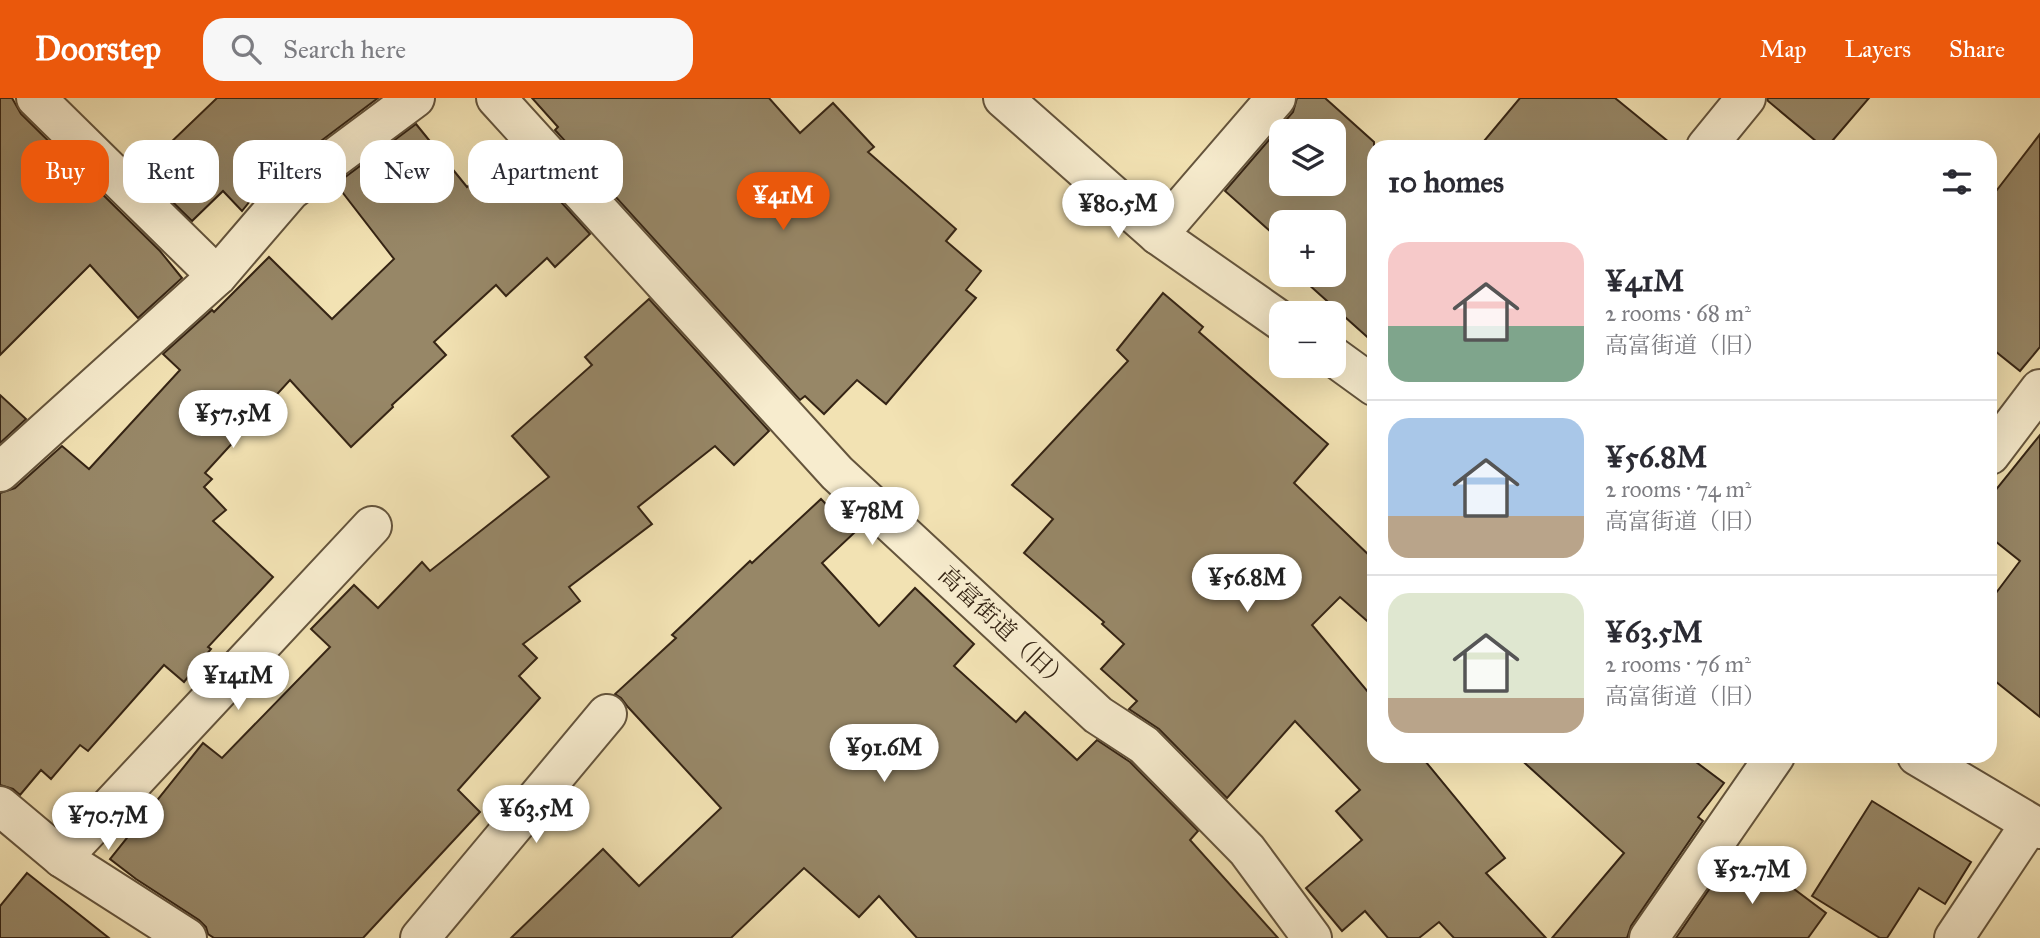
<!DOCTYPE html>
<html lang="en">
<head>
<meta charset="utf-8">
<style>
  :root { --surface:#fff; --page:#f7f7f7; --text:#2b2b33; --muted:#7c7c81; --line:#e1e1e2; --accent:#ea580c }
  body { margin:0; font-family:"IM FELL Great Primer","Noto Serif JP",serif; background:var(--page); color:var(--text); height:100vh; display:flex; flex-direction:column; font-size:26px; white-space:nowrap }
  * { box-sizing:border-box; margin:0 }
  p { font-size:23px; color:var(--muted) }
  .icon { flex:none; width:38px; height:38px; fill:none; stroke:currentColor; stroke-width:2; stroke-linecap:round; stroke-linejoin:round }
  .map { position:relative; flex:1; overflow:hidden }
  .drawer { position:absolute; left:1367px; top:42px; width:630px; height:623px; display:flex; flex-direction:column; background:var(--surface); border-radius:21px; box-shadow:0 7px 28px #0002 }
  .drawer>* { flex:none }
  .top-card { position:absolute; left:21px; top:42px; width:665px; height:63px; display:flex; gap:14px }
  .tools { position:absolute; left:1269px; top:21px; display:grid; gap:14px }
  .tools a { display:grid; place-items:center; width:77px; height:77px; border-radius:14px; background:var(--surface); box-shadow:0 7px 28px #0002; font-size:35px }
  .price { position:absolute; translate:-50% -60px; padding:0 16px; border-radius:24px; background:#fff; color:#222; font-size:23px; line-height:46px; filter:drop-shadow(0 2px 4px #0008) }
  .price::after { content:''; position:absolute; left:50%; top:42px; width:21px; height:16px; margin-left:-10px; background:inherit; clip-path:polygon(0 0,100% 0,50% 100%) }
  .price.active { background:var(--accent); color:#fff }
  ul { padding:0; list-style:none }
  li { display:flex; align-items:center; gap:21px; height:175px; padding:0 21px }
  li+li { border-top:2px solid var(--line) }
  li span { display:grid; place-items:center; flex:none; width:196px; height:140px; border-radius:21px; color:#555 }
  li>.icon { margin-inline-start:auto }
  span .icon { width:84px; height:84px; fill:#fffc; stroke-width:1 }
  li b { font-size:30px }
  h2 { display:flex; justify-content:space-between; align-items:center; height:84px; padding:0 21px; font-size:30px }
  .chip { padding:0 24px; border-radius:21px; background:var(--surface); box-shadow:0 7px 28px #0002; font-size:24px; line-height:63px }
  .chip.active { background:var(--accent); color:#fff }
  header { display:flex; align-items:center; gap:42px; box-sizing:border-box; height:98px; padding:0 35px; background:var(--accent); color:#fff }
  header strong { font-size:33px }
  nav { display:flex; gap:38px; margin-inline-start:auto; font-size:24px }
  .search { width:490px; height:63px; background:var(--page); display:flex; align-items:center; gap:18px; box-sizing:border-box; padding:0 24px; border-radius:21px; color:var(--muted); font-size:26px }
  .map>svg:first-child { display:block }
</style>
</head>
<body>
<header>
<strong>Doorstep</strong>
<div class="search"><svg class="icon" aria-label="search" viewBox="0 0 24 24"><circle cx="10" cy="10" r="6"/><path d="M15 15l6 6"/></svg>Search here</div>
<nav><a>Map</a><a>Layers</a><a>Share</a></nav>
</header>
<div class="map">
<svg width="2040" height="840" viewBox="0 0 2040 840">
  <rect width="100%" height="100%" fill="#f2e2b3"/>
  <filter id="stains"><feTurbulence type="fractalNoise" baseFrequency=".00286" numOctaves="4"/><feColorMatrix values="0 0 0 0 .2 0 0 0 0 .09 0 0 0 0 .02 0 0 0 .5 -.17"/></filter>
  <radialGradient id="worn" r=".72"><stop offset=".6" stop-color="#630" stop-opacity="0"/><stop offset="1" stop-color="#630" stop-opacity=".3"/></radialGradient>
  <g fill="#978767" stroke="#352414" stroke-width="2" fill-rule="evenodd">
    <path d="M0,0H12L21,16L160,153L182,180L138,220L90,167L0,257Z"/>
    <path d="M217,0H378L309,52L305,48L262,88L242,113L223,93L192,123L141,73Z"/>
    <path d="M532,0H769L800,35L833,5L874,49L868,54L956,131L946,143L981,173L966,192L976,200L886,306L857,282L824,316L805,298L800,302L555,32L558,29Z"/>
    <path d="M1297,0H1325L1374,44V245L1298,177H1334V124H1281V143L1225,93L1293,14ZM1281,33H1334V86H1281Z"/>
    <path d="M1520,0H1615L1675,49H1479Z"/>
    <path d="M1767,0H1869L1827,49H1823L1768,3Z"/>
    <path d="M416,26L467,89L472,85L486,100L524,63L590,136L555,169L547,160L506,198L496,187L434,244L446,257L392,307L393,309L351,349L290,282L205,375L212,381L204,389L226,412L213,423L273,479L208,549L211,551L184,584L164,567L88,653L80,647L51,681L41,672L20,697L13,691L0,687V395L15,390L62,348L89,371L180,272L163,256L212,212L214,214L269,159L332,221L394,161L336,86Z"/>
    <path d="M2040,36V249L2020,273L1990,249V101Z"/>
    <path d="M1163,195L1203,229L1199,234L1328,346L1294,385L1374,462V529L1340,499L1312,527L1374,601V658H1421L1505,760L1486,775L1546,840H1454L1439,824L1419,840H1388L1365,813L1342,833L1306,790L1362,742L1336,713L1360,692L1295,623L1227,700L1159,631L1129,611L1137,603L1101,571L1124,546L1102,526L1104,524L1024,455L1053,421L1012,387L1128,263L1117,252Z"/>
    <path d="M649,201L769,333L734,367L715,348L638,409L652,426L569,489L580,503L523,546L537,560L519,578L540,600L458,692L480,714L363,840H214L208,836L206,829L199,822L136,781L110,761L203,645L222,660L330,549L311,531L354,487L378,510L422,464L430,473L549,379L512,338L592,267L585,259Z"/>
    <path d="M0,297L26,321L0,345Z"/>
    <path d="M2040,337V619L1990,579V503L2020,463L1990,439V399Z"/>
    <path d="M821,401L854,435L822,465L879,528L915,490L974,546L954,568L1016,624L1025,614L1077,662L1097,642L1130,664L1198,733L1190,742L1278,840H917L879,798L859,819L804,770L731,840H511L603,751L639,788L721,710L628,609L621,600L615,596L676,540L672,537L750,463L752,465Z"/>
    <path d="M1517,658H1688L1724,685L1698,719L1703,723L1631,828L1627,840H1552L1624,755Z"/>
    <path d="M1872,703L1971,764L1945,806L1919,790L1887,840H1880L1812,798Z"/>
    <path d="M1738,749L1826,815L1808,840H1676Z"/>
    <path d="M27,775L109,840H0V808Z"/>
  </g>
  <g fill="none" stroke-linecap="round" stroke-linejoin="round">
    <defs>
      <g id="minor">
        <path d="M36,0L217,178"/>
        <path d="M496,0L837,375L1098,617L1144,647L1247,752L1312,840"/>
        <path d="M1706,49L1746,0"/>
        <path d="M1158,137L1276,0"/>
        <path d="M1990,357L2040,291"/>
        <path d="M0,374L217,178L290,93L415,0"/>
        <path d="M0,708L62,760L187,840"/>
        <path d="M62,760L372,428"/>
        <path d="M420,840L607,616"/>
        <path d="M1649,840L1775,658"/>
        <path d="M1954,840L2030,726"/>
      </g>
      <g id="tertiary">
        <path d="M1003,0L1158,137L1281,223"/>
        <path d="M1334,259L1374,288"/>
        <path d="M1917,658L2040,731"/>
      </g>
    </defs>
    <use href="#minor" stroke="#64543c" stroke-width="42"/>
    <use href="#tertiary" stroke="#64543c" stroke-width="42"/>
    <use href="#minor" stroke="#f7ecce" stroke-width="38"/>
    <use href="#tertiary" stroke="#f7ecce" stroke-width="38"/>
  </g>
  <g text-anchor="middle" stroke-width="5" stroke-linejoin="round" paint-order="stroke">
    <g font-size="24" fill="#352414" stroke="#f7ecce">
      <text transform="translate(1004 530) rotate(43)" y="8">高富街道（旧）</text>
    </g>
  </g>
  <rect width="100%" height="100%" filter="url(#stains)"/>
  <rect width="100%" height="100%" fill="url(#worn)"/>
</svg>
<div class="tools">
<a><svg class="icon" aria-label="layers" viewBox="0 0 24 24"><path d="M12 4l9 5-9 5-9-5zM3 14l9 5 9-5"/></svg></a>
<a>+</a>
<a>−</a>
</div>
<b class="price active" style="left:783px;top:134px">¥41M</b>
<b class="price" style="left:1118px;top:142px">¥80.5M</b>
<b class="price" style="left:233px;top:352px">¥57.5M</b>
<b class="price" style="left:872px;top:449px">¥78M</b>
<b class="price" style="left:1247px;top:516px">¥56.8M</b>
<b class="price" style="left:238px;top:614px">¥141M</b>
<b class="price" style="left:884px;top:686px">¥91.6M</b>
<b class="price" style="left:536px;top:747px">¥63.5M</b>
<b class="price" style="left:108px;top:754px">¥70.7M</b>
<b class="price" style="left:1752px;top:808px">¥52.7M</b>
<div class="top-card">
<a class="chip active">Buy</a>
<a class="chip">Rent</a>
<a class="chip">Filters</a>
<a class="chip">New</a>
<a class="chip">Apartment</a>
</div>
<section class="drawer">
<h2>10 homes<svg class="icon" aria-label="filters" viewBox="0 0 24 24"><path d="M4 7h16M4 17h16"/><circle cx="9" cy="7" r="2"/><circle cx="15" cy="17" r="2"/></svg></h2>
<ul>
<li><span style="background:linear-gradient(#f6c9c9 60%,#7fa58c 0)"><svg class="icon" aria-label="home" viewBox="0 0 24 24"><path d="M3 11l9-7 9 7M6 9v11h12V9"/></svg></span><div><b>¥41M</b><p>2 rooms · 68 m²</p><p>高富街道（旧）</p></div></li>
<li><span style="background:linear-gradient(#a9c7e8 70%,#b9a48a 0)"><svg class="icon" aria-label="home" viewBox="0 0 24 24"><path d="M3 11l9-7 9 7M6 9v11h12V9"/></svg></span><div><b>¥56.8M</b><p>2 rooms · 74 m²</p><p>高富街道（旧）</p></div></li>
<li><span style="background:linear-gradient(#dfe7d0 75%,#b9a48a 0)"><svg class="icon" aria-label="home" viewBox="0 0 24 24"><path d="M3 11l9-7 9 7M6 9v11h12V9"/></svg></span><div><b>¥63.5M</b><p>2 rooms · 76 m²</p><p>高富街道（旧）</p></div></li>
</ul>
</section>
</div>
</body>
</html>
